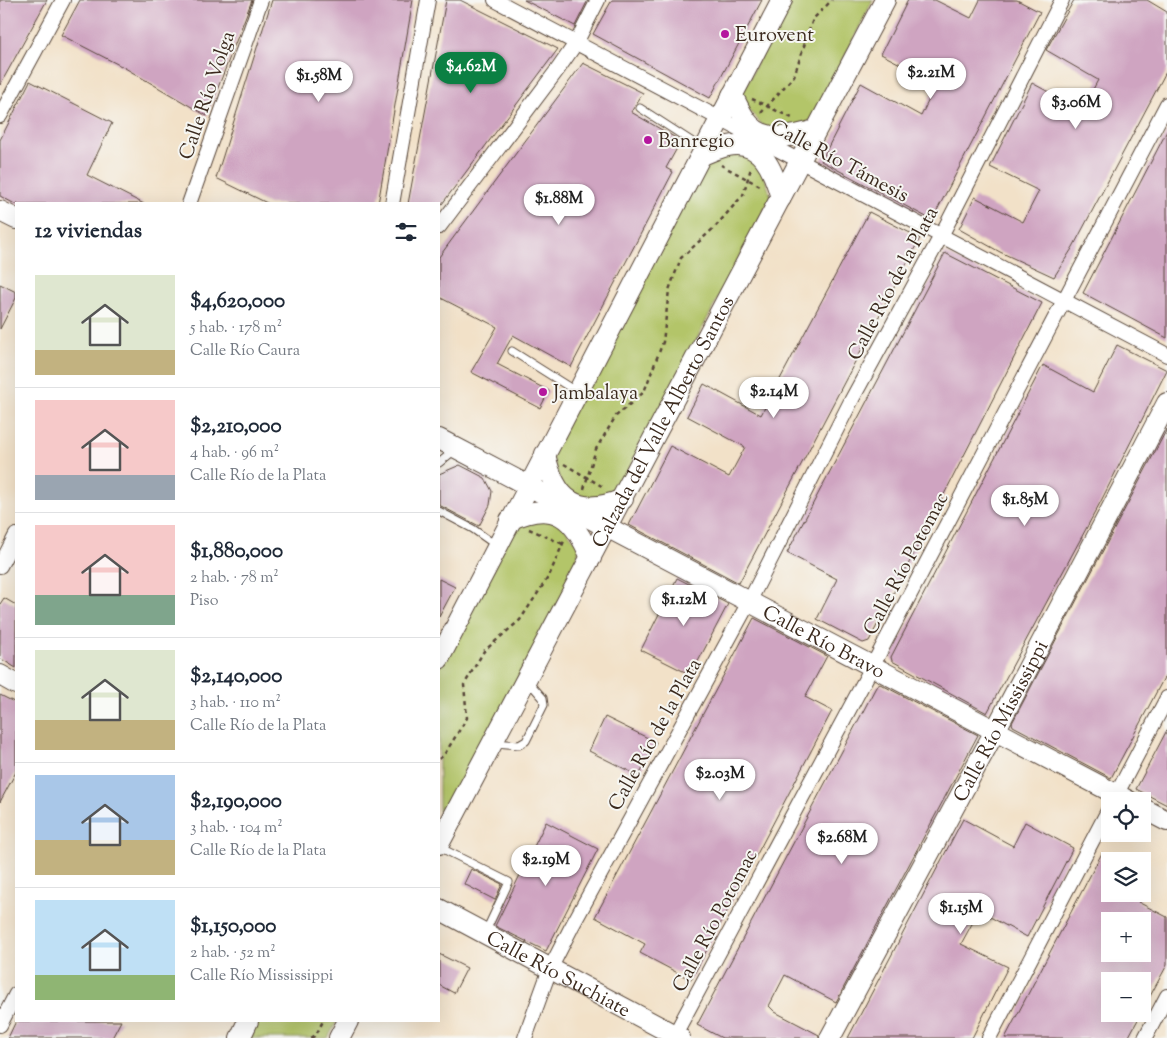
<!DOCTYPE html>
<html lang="es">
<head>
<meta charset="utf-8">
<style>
  :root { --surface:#fff; --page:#f2f2f3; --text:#1f2937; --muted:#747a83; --line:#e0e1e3; --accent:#0b8043 }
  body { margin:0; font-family:"Sorts Mill Goudy",serif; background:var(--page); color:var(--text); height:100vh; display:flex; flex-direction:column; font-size:19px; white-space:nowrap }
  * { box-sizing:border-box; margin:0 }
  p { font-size:16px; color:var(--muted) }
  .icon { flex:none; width:28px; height:28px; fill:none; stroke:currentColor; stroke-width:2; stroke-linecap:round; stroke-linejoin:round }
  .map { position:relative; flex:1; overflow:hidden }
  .panel { position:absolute; left:15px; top:202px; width:425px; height:820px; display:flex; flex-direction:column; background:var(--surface); border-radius:0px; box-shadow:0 5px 20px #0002 }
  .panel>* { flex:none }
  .buttons { position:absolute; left:1101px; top:792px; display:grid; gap:10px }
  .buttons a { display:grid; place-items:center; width:50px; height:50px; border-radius:0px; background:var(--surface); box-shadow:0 5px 20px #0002; font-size:25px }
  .price { position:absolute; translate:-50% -42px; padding:0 11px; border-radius:18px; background:#fff; color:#222; font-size:16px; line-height:32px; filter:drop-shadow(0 1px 2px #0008) }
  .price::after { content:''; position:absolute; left:50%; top:30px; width:15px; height:11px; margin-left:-8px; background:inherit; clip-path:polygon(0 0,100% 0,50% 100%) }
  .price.current { background:var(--accent); color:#fff }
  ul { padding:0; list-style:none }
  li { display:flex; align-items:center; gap:15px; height:125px; padding:0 20px }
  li+li { border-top:1px solid var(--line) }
  li span { display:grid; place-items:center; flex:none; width:140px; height:100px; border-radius:0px; color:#555 }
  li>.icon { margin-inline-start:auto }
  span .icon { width:60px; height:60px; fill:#fffc; stroke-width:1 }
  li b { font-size:21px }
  h2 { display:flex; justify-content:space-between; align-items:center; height:60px; padding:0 20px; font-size:21px }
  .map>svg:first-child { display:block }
</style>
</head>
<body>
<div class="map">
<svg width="1167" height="1038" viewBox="0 0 1167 1038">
  <rect width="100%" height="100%" fill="#f6f6f2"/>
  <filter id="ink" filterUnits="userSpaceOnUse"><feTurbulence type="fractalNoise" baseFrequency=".02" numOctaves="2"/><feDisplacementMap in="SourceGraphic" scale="10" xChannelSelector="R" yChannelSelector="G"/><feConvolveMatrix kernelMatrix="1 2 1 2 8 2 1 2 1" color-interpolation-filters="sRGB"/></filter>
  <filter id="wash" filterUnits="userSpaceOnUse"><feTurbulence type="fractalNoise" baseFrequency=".0096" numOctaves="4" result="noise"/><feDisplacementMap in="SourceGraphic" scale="20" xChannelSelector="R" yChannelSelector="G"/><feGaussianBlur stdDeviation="1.12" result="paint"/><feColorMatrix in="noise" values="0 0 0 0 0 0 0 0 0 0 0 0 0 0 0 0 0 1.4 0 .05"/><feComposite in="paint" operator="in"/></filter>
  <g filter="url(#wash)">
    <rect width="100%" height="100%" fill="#f2e1c8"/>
    <g fill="#b3c569" stroke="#777844">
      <path d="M788,0H873L814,118L794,132L770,133L739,100Z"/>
      <path d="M743,152L759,160L771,197L620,486C595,501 587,501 562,487L551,452L702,164L722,153Z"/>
      <path d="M555,516L579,546L576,569L439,828V667L513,525Z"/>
      <path d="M254,1021H337L328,1038H246Z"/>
    </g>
    <g id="blocks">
      <g fill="#cfa4c1" fill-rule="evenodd">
        <path d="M0,0H47L0,85Z"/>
        <path d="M80,0H252L207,116L125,68L61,35Z"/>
        <path d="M272,0H413L378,204H269L216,178Z"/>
        <path d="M446,0H460L558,49L442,204H408Z"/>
        <path d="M524,0H588L575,26Z"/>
        <path d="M612,0H762L710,98L593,34Z"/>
        <path d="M908,0H935L971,18L980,0H1017L1040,12L932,220L821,161L861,83L921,116L937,83L881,54Z"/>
        <path d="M1074,0H1147L1167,12V70L1073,247L1054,277L1000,252L959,229L975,197L1023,222L1039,191L990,167L1032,83L1082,110L1098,80L1046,50Z"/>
        <path d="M583,63L643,93L631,112L681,141L666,168L673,172L571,367L513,335L497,364L549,391L540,408L471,372L497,327L439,297V257Z"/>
        <path d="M30,81L112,123L87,175L144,204H15L0,196V140Z"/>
        <path d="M1167,131V338L1083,293Z"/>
        <path d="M869,212L920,238L739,583L629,525L670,446L729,477L745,447L687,416L704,384L761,415Z"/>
        <path d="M945,253L1042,303L869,641L863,643L817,619L837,579L787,553Z"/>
        <path d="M0,284L16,292V298L0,329Z"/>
        <path d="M1117,345L1167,370L1101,501L987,713L892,661L891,657L1043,365L1093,392Z"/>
        <path d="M1167,429V672L1111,778L1013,726L1012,723Z"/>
        <path d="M460,465L485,478L492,491L490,505L479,526L439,505V474Z"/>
        <path d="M677,578L728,604L691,675L641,650Z"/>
        <path d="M439,579L455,587L439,617Z"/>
        <path d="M4,598L16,605V668L0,658V604Z"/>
        <path d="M754,618L827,656L805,697L832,711L691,980L640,953L645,944L595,917Z"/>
        <path d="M880,684L978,735L836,1002L785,975L769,1006L775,1012L819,1035L818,1038H722L697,1025L876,687Z"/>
        <path d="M0,695L16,703V772L0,802Z"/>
        <path d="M605,717L656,742L639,776L589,751Z"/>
        <path d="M1167,730V805L1136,789Z"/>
        <path d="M963,819L1013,846L1025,822L1073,848L1027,937L979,911L961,944L1008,967L972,1038H848Z"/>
        <path d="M546,822L598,849L546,951L495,926Z"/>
        <path d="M1102,853L1110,857V894H1143L1138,902L1167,917V965L1142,1011V981H1110V1014H1141L1128,1038H1005ZM1110,921H1142V954H1110Z"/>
        <path d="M471,869L502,884L495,900L464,884Z"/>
        <path d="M439,954L467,968L454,993L439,985Z"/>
        <path d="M16,1021H121L112,1038H8Z"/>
      </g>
    </g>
  </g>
  <g filter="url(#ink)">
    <use href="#blocks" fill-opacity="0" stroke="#564538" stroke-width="1"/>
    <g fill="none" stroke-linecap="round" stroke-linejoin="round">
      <defs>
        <g id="lane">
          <path d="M640,108L702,148"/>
          <path d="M512,351L577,392"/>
          <path d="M439,463L456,449"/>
          <path d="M439,511L473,529L497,546"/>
          <path d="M495,743L519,745L526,741L544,705L543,698L528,681"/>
          <path d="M439,847L509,882L485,933"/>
        </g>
        <g id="street">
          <path d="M495,0L1167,355"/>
          <path d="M0,116L63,0"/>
          <path d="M189,204L261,0"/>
          <path d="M392,204L428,0"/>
          <path d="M439,227L558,69L576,43L598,0"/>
          <path d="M0,566L16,535"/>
          <path d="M1113,801L1167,698"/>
          <path d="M0,1025L16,994"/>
          <path d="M525,1038L550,969L571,928L749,602L851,401L941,236L1062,0"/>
          <path d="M673,1038L873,665L1167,104"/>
          <path d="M989,1038L1110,807"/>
          <path d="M1145,1038L1167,996"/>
        </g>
        <g id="secondary">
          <path d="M732,95C737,103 740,112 746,120C762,144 792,137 815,130"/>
          <path d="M702,155C710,152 720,147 728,146C762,139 774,172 781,198"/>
          <path d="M0,211L16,219"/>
          <path id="s1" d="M439,439L1129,801"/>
          <path d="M545,454C555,500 577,518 623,499"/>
          <path d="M510,520C554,499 574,517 591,558"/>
          <path d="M439,659L782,0"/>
          <path d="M0,675L16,684"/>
          <path d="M1142,808L1167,821"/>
          <path id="s2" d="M439,844L885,0"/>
          <path id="s3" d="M439,909L680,1038"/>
          <path d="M240,1038L248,1021"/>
          <path d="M339,1038L348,1021"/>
          <path id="s4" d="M830,1038L995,731L1167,403"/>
        </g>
      </defs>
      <use href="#lane" stroke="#564538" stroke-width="9"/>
      <use href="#street" stroke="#564538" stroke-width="16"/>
      <use href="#secondary" stroke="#564538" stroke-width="22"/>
      <g stroke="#564538" stroke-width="2.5" stroke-dasharray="4 4" stroke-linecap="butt">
        <path d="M752,99L794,119"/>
        <path d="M761,113L794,76L813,19L832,0"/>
        <path d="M721,165L762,187"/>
        <path d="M564,464L605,488"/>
        <path d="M584,489L596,449L616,416L644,392L663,342L669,290L681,258L715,227L743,195L751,168"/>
        <path d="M529,529L563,544"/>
        <path d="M439,759L444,755L467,718L464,685L484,651L520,620L549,576L564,541"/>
        <path d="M311,1038L316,1035L323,1021"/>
      </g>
      <use href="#lane" stroke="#fff" stroke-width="7"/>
      <use href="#street" stroke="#fff" stroke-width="14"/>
      <use href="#secondary" stroke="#fff" stroke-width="20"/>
    </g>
  </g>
  <g fill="#b5179e" stroke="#f6f6f2" stroke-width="2">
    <circle cx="725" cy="34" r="5"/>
    <circle cx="648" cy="140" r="5"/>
    <circle cx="543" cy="392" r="5"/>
  </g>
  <g text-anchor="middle" stroke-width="4" stroke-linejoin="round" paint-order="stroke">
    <g font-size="20" fill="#3b2a1e" stroke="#f6f6f2" text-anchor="start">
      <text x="735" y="41">Eurovent</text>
      <text x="658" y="147">Banregio</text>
      <text x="553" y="399">Jambalaya</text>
    </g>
    <g font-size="20" fill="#3b2a1e" stroke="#f6f6f2">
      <text transform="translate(206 95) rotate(-71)" y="7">Calle Río Volga</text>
      <text transform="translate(840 160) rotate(28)" y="7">Calle Río Támesis</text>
      <text transform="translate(892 283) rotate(-62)" y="7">Calle Río de la Plata</text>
      <text dy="7" stroke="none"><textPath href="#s2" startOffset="478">Calzada del Valle Alberto Santos</textPath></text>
      <text transform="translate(905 563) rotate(-62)" y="7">Calle Río Potomac</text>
      <text dy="7" stroke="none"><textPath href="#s1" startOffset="435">Calle Río Bravo</textPath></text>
      <text dy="7" stroke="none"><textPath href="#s4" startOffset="360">Calle Río Mississippi</textPath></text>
      <text transform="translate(654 734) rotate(-61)" y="7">Calle Río de la Plata</text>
      <text transform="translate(714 920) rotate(-62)" y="7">Calle Río Potomac</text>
      <text dy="7" stroke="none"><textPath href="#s3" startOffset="136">Calle Río Suchiate</textPath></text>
    </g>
  </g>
</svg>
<div class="buttons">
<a><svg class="icon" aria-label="locate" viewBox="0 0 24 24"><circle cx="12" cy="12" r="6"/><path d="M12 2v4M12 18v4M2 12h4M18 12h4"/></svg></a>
<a><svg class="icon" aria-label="layers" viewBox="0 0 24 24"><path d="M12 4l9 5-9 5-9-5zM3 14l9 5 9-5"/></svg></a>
<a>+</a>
<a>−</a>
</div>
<b class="price current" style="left:471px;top:94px">$4.62M</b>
<b class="price" style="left:931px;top:100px">$2.21M</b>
<b class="price" style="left:319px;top:103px">$1.58M</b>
<b class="price" style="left:1076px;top:130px">$3.06M</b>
<b class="price" style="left:559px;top:226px">$1.88M</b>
<b class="price" style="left:774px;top:419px">$2.14M</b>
<b class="price" style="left:1025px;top:527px">$1.85M</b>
<b class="price" style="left:684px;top:627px">$1.12M</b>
<b class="price" style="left:720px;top:801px">$2.03M</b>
<b class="price" style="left:842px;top:865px">$2.68M</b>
<b class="price" style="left:546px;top:887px">$2.19M</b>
<b class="price" style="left:961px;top:935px">$1.15M</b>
<section class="panel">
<h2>12 viviendas<svg class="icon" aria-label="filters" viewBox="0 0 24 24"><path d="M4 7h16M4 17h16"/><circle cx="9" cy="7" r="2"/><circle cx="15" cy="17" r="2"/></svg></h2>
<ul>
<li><span style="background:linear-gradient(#dfe7d0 75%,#c2b280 0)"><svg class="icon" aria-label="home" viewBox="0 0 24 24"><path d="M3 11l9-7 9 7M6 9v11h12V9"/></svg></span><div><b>$4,620,000</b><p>5 hab. · 178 m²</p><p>Calle Río Caura</p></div></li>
<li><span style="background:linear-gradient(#f6c9c9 75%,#9aa5b1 0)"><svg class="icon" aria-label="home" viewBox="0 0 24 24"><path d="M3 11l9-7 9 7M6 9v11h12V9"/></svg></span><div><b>$2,210,000</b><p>4 hab. · 96 m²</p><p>Calle Río de la Plata</p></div></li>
<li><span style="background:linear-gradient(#f6c9c9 70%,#7fa58c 0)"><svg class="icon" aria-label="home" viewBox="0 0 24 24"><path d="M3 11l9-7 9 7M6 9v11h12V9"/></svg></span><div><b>$1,880,000</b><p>2 hab. · 78 m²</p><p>Piso</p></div></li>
<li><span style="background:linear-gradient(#dfe7d0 70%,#c2b280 0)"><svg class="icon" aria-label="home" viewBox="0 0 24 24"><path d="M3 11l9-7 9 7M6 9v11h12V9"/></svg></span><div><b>$2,140,000</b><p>3 hab. · 110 m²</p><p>Calle Río de la Plata</p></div></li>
<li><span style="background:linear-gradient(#a9c7e8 65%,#c2b280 0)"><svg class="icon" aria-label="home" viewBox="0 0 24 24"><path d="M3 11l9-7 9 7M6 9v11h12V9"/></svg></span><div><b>$2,190,000</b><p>3 hab. · 104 m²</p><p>Calle Río de la Plata</p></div></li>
<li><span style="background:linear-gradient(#bfe0f5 75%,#8fb573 0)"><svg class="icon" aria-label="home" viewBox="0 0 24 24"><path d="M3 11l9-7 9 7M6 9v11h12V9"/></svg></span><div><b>$1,150,000</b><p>2 hab. · 52 m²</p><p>Calle Río Mississippi</p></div></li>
</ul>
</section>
</div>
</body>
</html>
